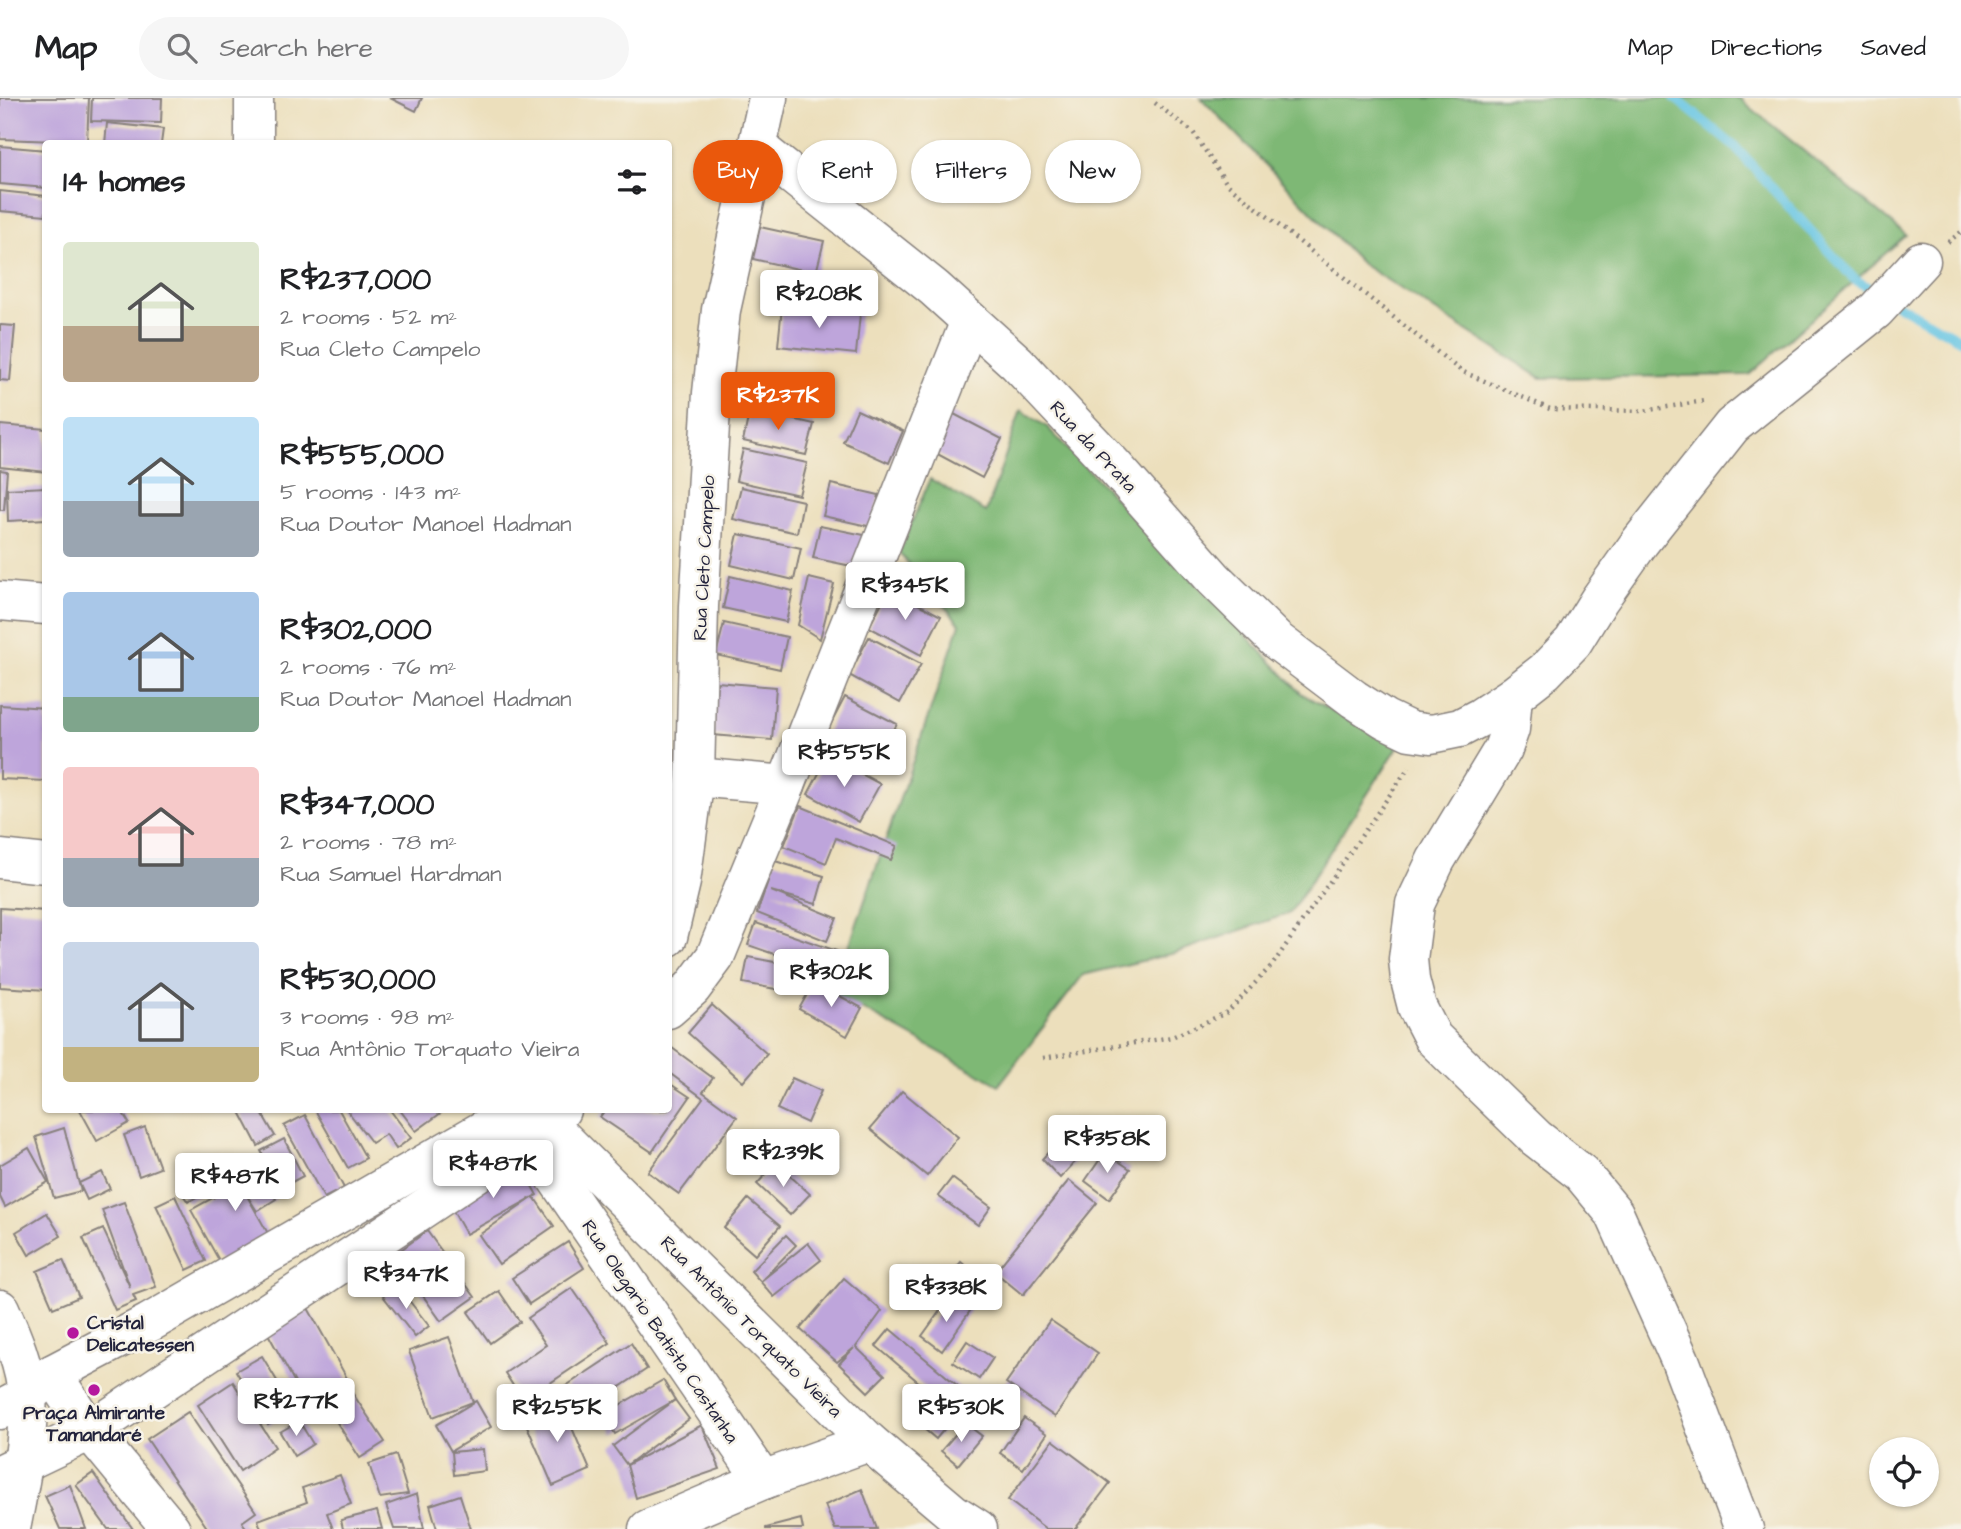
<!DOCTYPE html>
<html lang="en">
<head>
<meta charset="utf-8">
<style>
  :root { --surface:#fff; --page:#f6f6f6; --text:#202124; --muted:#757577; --line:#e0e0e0; --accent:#ea580c }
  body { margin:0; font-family:"Architects Daughter",sans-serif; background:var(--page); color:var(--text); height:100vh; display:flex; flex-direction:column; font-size:26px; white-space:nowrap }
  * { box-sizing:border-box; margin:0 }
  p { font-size:23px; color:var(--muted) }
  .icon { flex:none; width:38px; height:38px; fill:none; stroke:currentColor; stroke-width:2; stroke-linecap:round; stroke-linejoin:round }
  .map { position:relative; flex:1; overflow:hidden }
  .drawer { position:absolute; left:42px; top:42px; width:630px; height:973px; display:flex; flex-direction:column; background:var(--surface); border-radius:7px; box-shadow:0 2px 5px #0004 }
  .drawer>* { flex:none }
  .hud { position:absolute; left:693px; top:42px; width:665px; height:63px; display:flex; gap:14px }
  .tools { position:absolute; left:1869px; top:1339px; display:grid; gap:14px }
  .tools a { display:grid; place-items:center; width:70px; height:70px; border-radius:50%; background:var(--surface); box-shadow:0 2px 5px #0004; font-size:35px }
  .price { position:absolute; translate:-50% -60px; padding:0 16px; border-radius:7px; background:#fff; color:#222; font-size:23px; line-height:46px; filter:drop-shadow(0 2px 4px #0008) }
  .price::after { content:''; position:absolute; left:50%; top:42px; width:21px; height:16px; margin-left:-10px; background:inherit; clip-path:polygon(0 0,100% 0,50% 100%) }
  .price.selected { background:var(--accent); color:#fff }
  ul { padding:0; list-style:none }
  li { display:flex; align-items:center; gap:21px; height:175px; padding:0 21px }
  li span { display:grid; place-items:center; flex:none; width:196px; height:140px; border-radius:7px; color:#555 }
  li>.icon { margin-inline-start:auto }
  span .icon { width:84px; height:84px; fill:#fffc; stroke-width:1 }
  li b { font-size:30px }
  h2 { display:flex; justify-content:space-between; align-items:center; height:84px; padding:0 21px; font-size:30px }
  .tag { padding:0 24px; border-radius:32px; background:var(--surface); box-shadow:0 2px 5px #0004; font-size:24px; line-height:63px }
  .tag.selected { background:var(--accent); color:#fff }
  header { display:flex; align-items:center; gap:42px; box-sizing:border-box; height:98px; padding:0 35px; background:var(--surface); border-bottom:2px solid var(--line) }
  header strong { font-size:33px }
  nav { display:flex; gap:38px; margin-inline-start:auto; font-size:24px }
  .search { width:490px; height:63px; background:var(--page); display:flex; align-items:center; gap:18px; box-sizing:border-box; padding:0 24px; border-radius:38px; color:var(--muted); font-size:26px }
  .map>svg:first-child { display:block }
</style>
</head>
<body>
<header>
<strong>Map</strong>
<div class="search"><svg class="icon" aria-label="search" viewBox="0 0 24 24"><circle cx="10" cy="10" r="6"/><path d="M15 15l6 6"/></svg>Search here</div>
<nav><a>Map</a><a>Directions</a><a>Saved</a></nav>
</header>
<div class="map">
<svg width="1961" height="1431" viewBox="0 0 1961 1431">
  <rect width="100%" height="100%" fill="#f7f3e8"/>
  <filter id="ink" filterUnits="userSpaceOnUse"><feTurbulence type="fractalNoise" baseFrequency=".0143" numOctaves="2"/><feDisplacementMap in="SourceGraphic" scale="14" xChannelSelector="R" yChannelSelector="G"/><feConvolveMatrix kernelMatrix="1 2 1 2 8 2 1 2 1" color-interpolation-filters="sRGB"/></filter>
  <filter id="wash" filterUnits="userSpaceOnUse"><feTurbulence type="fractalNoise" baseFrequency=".00686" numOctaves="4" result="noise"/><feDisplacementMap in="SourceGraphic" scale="28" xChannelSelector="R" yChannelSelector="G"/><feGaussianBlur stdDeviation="1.57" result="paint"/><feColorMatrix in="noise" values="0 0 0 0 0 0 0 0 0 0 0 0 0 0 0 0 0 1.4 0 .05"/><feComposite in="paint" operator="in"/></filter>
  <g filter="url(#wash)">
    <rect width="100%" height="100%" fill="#ecdfbc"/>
    <g fill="#7eb875" stroke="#506d58" stroke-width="2">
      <path d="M1201,0H1739L1906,137L1749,277L1541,280L1362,166Z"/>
      <path d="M1021,312L1047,329L1302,596L1398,649L1290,815L1175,855L1083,877L999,987L833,895L960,526L899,455L930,381L986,414Z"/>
    </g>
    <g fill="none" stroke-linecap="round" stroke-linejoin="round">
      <g stroke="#65c5e3" stroke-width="10">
        <path d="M1675,0L1735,49L1854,181L1878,195"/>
        <path d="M1895,205L1961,242"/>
      </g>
    </g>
    <g id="blocks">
      <g fill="#bea5db">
        <path d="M0,0H89L87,44L0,41Z"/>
        <path d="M92,0H162L161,25L91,23Z"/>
        <path d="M390,0H422L416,13Z"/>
        <path d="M107,25L163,31L161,46H105Z"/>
        <path d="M0,48L46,52V90L0,86Z"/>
        <path d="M0,93L46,98V117L0,113Z"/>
        <path d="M760,129L824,143L816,175L753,161Z"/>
        <path d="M782,209L860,216L856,256L778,248Z"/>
        <path d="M0,227L15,228L10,283L0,282Z"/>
        <path d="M750,311L814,326L806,357L743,343Z"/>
        <path d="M857,312L903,333L889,365L843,344Z"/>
        <path d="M950,314L1002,341L982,380L930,352Z"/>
        <path d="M0,327L46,331V374L0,369Z"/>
        <path d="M743,351L807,365L799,397L736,383Z"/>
        <path d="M0,372L7,373L4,412H0Z"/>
        <path d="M831,386L879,397L872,429L823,418Z"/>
        <path d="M46,389V421L8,423L7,391Z"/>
        <path d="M741,389L803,403L797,435L733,421Z"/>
        <path d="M820,428L869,438L861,470L813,460Z"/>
        <path d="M738,436L801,450L794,482L731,467Z"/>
        <path d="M730,478L793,493L786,524L723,510Z"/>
        <path d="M809,480L834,486L820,541L798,527Z"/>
        <path d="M889,491L941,518L921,557L869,529Z"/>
        <path d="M724,525L787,539L780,571L716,557Z"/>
        <path d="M869,539L921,566L900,605L849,577Z"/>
        <path d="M717,584L776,589L772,642L713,637Z"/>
        <path d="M845,599L897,626L877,665L825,637Z"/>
        <path d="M0,607L46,610V683L0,681Z"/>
        <path d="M828,658L880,686L859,724L808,696Z"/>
        <path d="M800,708L897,748L891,762L836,740L826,765L784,748Z"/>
        <path d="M775,763L824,778L816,806L771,793L837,820L827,843L757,815Z"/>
        <path d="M0,810L46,813V892L0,889Z"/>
        <path d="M756,825L837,853L829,875L748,847Z"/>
        <path d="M748,859L785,866L781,892L743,885Z"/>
        <path d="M814,884L862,910L847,938L799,911Z"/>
        <path d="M712,907L767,956L743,984L688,935Z"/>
        <path d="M668,947L713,980L703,994L737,1019L679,1096L648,1074L703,1000L668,974Z"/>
        <path d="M792,980L821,993L807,1025L777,1011Z"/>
        <path d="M672,987L690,999L652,1054L600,1019L605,1012H668V992Z"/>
        <path d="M902,993L958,1039L927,1078L870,1031Z"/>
        <path d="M80,1012H121L129,1025L97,1043Z"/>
        <path d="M239,1012H260L275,1038L258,1048Z"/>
        <path d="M315,1012H339L366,1060L348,1070Z"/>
        <path d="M347,1012H390L411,1040L396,1051L386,1036L372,1045Z"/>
        <path d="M400,1012H438L441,1015L416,1033Z"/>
        <path d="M305,1017L344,1090L324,1100L284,1028Z"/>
        <path d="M145,1029L160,1070L139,1078L124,1037Z"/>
        <path d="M64,1030L81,1093L54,1100L36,1039Z"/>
        <path d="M284,1041L303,1078L281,1090L261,1053Z"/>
        <path d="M1058,1044L1077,1062L1060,1080L1042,1061Z"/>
        <path d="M29,1050L48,1084L5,1109L0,1099V1067Z"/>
        <path d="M1105,1054L1130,1071L1109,1101L1085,1083Z"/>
        <path d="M254,1063L276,1101L257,1113L246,1096L270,1139L221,1166L191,1112L216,1098L211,1088Z"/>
        <path d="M776,1065L810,1096L790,1117L757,1086Z"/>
        <path d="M520,1067L537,1097L466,1136L449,1106Z"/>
        <path d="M102,1074L110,1091L87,1102L79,1085Z"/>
        <path d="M196,1080L205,1094L188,1104L179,1091Z"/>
        <path d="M952,1080L991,1109L978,1127L938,1098Z"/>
        <path d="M1069,1082L1097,1105L1023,1197L995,1174Z"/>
        <path d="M175,1098L206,1163L187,1172L156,1107Z"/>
        <path d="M534,1099L554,1128L499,1166L479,1137Z"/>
        <path d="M748,1101L780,1128L755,1157L724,1130Z"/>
        <path d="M124,1104L156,1189L133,1197L136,1203L115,1212L83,1140L103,1131L130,1189L102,1112Z"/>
        <path d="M47,1115L61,1138L29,1157L16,1134Z"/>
        <path d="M427,1133L475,1199L441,1223L394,1157Z"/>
        <path d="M786,1137L796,1147L761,1183L808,1145L821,1162L774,1199L751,1173Z"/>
        <path d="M568,1144L584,1170L529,1206L512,1180Z"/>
        <path d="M63,1162L79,1199L53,1210L37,1173Z"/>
        <path d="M961,1164L990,1188L974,1207L946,1182Z"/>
        <path d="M844,1180L882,1213L856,1249L885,1277L868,1294L839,1266L854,1250L837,1264L800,1231Z"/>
        <path d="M397,1187L429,1228L415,1239L383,1198Z"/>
        <path d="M572,1190L610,1245L523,1303L505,1275L546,1247L528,1220Z"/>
        <path d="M499,1193L520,1224L490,1245L468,1214Z"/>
        <path d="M950,1199L970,1213L942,1253L922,1238Z"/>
        <path d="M308,1210L353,1291L311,1314L267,1234Z"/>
        <path d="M1050,1222L1098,1255L1055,1319L1006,1285Z"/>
        <path d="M890,1231L971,1299L936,1341L909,1318L929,1293L876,1248Z"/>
        <path d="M449,1239L473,1304L433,1319L409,1253Z"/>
        <path d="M967,1243L993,1260L979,1281L953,1264Z"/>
        <path d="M631,1245L647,1271L583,1313L566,1288Z"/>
        <path d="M262,1258L294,1311L268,1327L236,1273Z"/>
        <path d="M663,1282L675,1302L615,1336L604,1316Z"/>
        <path d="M233,1284L275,1349L240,1373L198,1307Z"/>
        <path d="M351,1293L385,1344L360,1360L327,1309Z"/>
        <path d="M675,1302L689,1321L627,1367L613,1348Z"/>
        <path d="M476,1303L491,1329L451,1353L436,1327Z"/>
        <path d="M561,1304L590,1372L553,1388L524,1321Z"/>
        <path d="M188,1314L256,1414L242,1424L247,1431H208L147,1341Z"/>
        <path d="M1024,1320L1047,1336L1023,1371L1000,1355Z"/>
        <path d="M299,1323L313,1346L294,1358L280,1334Z"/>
        <path d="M965,1325L982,1338L958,1367L941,1353Z"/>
        <path d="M702,1327L720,1371L636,1400L627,1367Z"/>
        <path d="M1053,1342L1110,1385L1075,1431H1046L1008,1402Z"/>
        <path d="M483,1351L485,1373L454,1377L452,1354Z"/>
        <path d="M396,1357L408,1396L380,1400L369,1366Z"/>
        <path d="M93,1375L133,1431H108L76,1387Z"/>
        <path d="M340,1377L351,1406L327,1415L333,1431H261L258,1422L307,1404L302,1390Z"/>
        <path d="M70,1387L86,1431H60L45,1398Z"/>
        <path d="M862,1391L877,1431H835L825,1407Z"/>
        <path d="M417,1396L424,1431H394L386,1407Z"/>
        <path d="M460,1397L471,1431H437L430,1407Z"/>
        <path d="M377,1413L382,1431H343L341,1422Z"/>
        <path d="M801,1421L803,1431H766V1430Z"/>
      </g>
    </g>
  </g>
  <g filter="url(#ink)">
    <use href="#blocks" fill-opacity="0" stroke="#87807c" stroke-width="2"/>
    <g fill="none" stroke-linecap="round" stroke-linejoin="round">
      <defs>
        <g id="minor">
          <path d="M254,46V0"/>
          <path d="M757,49L934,190L1017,265L1114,368L1214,481L1276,542L1354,601L1385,621L1410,633L1431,636L1460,630L1481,619L1513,598L1545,573L1573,544L1599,502L1640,444L1732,328L1876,212L1921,163"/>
          <path d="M0,503L46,507"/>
          <path d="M1513,598L1510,631L1503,651L1436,762L1415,806L1408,861L1410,882L1417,909L1433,940L1536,1040L1581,1075L1614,1115L1680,1262L1744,1431"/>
          <path d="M695,679L786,687"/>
          <path d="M0,761L46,766"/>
          <path d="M668,839L681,784L695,679L699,508L712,295L721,212L768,0"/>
          <path d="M668,911L692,890L715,859L786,687L970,223"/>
          <path d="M539,1012L548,1026L869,1344L953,1415L978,1431"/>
          <path d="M515,1020L763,1382"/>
          <path d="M52,1276L90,1333L171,1431"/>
          <path d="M0,1312L27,1298L52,1276L149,1225L518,1012"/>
          <path d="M0,1376L90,1333L529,1040L548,1026L561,1012"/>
          <path d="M648,1431L763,1382L869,1344"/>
        </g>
        <path id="secondary" d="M0,1211C12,1238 25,1268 27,1298C30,1342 19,1388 11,1431"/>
      </defs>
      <use href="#minor" stroke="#87807c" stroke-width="41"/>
      <use href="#secondary" stroke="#87807c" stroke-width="41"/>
      <g stroke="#87807c" stroke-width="4.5" stroke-dasharray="2 5" stroke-linecap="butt">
        <path d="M1155,5L1193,34L1227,86L1461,273L1550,311L1643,313L1704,303"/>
        <path d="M1948,144L1961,134"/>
        <path d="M1043,960L1172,939L1228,914L1273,866L1409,669"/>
      </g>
      <use href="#minor" stroke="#fff" stroke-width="38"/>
      <use href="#secondary" stroke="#fff" stroke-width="38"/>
    </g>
  </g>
  <g fill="#b5179e" stroke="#f7f3e8" stroke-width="2.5">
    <circle cx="73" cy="1235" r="7"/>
    <circle cx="94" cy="1292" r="7"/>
  </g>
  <g text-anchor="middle" stroke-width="5" stroke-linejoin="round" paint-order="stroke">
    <g font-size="19" fill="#22223b" stroke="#f7f3e8">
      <text transform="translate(1094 348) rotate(47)" y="7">Rua da Prata</text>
      <text transform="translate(703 460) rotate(-87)" y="7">Rua Cleto Campelo</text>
      <text transform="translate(752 1228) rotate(45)" y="7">Rua Antônio Torquato Vieira</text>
      <text transform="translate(661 1233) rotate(56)" y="7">Rua Olegario Batista Castanha</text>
    </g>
    <g font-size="19" font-weight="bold" fill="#22223b" stroke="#f7f3e8" text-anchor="start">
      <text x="87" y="1231">Cristal<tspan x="87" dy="22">Delicatessen</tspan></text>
      <text x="94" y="1321" text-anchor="middle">Praça Almirante<tspan x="94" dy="22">Tamandaré</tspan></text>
    </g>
  </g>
</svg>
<div class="tools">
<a><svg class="icon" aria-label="locate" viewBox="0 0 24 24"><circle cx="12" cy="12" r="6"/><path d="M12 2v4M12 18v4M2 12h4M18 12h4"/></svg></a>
</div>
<b class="price" style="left:819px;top:232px">R$208K</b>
<b class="price selected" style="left:778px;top:334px">R$237K</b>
<b class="price" style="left:905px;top:524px">R$345K</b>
<b class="price" style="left:844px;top:691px">R$555K</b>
<b class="price" style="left:831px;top:911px">R$302K</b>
<b class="price" style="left:1107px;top:1077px">R$358K</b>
<b class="price" style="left:783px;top:1091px">R$239K</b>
<b class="price" style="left:493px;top:1102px">R$487K</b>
<b class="price" style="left:235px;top:1115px">R$487K</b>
<b class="price" style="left:406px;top:1213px">R$347K</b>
<b class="price" style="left:946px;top:1226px">R$338K</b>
<b class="price" style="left:296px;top:1340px">R$277K</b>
<b class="price" style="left:557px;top:1346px">R$255K</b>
<b class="price" style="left:961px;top:1346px">R$530K</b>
<div class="hud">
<a class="tag selected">Buy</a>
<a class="tag">Rent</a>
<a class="tag">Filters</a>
<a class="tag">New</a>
</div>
<section class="drawer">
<h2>14 homes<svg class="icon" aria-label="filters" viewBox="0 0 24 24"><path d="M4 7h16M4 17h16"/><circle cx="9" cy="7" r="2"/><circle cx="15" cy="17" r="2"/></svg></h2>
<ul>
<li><span style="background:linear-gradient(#dfe7d0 60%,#b9a48a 0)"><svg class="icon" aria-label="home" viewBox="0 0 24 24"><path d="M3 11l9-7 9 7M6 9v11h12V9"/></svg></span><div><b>R$237,000</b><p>2 rooms · 52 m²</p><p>Rua Cleto Campelo</p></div></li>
<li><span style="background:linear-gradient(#bfe0f5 60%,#9aa5b1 0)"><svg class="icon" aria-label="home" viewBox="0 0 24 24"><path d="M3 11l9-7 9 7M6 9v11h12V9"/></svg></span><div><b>R$555,000</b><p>5 rooms · 143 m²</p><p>Rua Doutor Manoel Hadman</p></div></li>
<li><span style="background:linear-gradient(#a9c7e8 75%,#7fa58c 0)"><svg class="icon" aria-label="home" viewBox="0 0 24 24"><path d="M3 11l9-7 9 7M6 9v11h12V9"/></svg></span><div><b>R$302,000</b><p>2 rooms · 76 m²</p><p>Rua Doutor Manoel Hadman</p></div></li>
<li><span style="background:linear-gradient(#f6c9c9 65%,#9aa5b1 0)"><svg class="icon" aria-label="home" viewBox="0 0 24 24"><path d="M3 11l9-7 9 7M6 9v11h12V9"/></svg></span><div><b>R$347,000</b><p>2 rooms · 78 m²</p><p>Rua Samuel Hardman</p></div></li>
<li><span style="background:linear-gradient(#c9d6e8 75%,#c2b280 0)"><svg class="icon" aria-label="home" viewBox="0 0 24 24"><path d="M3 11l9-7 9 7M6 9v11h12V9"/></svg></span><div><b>R$530,000</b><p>3 rooms · 98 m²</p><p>Rua Antônio Torquato Vieira</p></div></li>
</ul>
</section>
</div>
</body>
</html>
